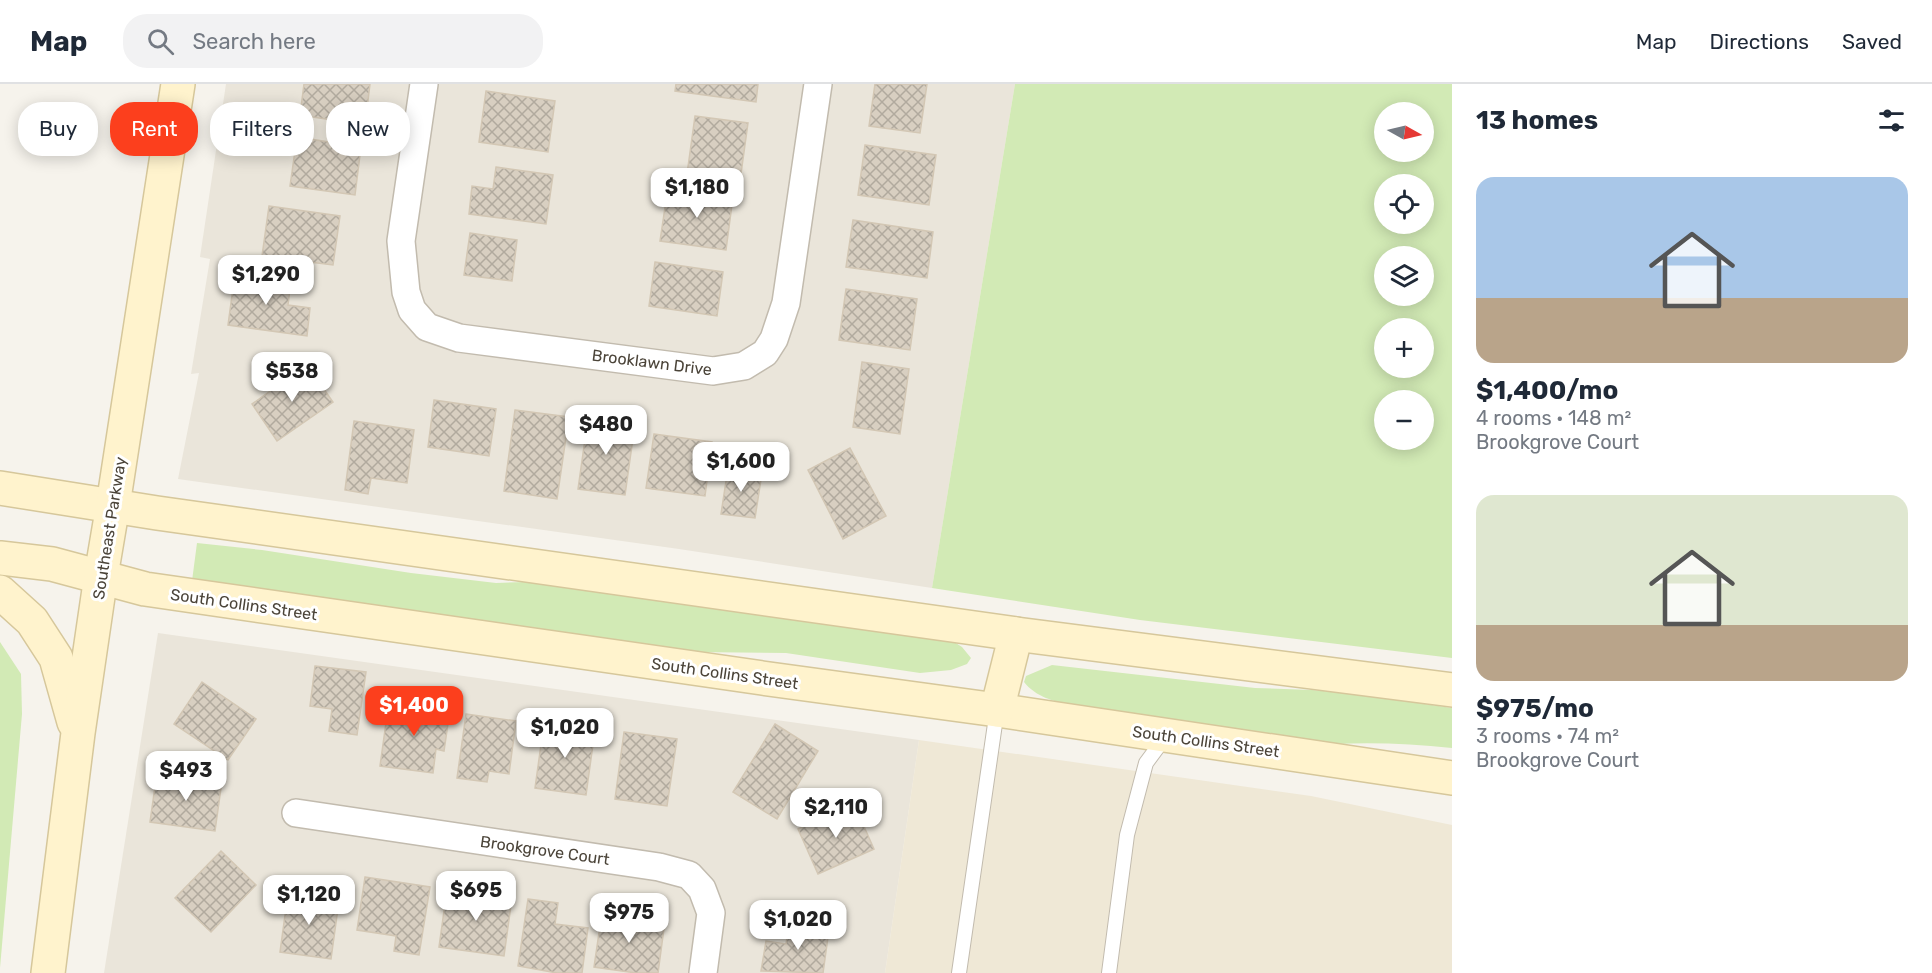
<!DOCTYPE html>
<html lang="en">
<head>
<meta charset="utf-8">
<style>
  :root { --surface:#fff; --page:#f2f2f3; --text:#1f2937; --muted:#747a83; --line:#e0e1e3; --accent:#fc3f1d }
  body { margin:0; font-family:Rubik,sans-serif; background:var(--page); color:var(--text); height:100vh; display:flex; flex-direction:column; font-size:22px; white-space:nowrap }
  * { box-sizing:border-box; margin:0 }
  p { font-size:20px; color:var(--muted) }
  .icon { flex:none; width:33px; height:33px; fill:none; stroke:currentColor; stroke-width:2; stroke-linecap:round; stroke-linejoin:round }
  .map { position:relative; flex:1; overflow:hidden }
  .panel { display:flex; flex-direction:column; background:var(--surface); width:480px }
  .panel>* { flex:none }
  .banner { position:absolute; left:18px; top:18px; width:570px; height:54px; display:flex; gap:12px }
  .needle { width:39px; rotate:98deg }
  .buttons { position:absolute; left:1374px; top:18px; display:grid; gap:12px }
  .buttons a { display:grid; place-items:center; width:60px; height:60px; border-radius:50%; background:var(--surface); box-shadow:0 3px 15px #0003; font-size:30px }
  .price { position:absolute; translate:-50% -51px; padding:0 14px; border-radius:12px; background:#fff; color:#222; font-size:20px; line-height:39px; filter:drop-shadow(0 2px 3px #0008) }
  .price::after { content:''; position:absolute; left:50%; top:36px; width:18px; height:14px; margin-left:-9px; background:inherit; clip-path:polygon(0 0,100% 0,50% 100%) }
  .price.on { background:var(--accent); color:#fff }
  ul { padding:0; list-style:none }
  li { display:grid; align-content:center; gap:12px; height:318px; padding:0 24px }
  li span { display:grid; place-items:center; height:186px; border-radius:18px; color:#555 }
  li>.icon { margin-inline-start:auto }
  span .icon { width:108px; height:108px; fill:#fffc; stroke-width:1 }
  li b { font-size:26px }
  h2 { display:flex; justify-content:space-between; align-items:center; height:72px; padding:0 24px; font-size:26px }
  .chip { padding:0 21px; border-radius:24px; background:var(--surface); box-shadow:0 3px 15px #0003; font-size:21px; line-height:54px }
  .chip.on { background:var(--accent); color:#fff }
  header { display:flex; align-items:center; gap:36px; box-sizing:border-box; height:84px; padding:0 30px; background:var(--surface); border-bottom:2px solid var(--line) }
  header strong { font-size:28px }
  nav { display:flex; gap:33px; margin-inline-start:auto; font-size:21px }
  .search { width:420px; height:54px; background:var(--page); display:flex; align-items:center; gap:15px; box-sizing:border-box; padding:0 21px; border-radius:24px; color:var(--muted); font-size:22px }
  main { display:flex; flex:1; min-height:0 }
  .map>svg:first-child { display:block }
</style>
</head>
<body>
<header>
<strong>Map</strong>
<div class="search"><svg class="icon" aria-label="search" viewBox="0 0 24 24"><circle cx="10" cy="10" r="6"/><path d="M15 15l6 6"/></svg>Search here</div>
<nav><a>Map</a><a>Directions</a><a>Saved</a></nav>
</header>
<main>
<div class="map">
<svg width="1452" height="889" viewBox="0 0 1452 889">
  <defs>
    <pattern id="building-cross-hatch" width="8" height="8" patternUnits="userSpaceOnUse" patternTransform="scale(1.5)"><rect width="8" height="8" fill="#d8cfc1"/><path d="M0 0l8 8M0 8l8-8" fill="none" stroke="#b1aa9e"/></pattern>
  </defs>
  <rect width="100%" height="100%" fill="#f6f3ec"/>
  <g fill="#eae5da">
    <path d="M226,0H1015L932,504L679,465L178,395L199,289L191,290L210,175L200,173Z"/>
    <path d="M158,549L919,656L885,889H104Z"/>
  </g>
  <path fill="#efe8d6" d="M919,656L1311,712L1452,741V889H885Z"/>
  <g fill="#d2eab5" fill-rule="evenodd">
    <path d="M1015,0H1452V574L1140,536L932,504ZM1384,28H1424V68H1384ZM1384,100H1424V140H1384ZM1424,172V212H1384V172ZM1384,244H1424V284H1384ZM1384,316H1424V356H1384Z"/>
    <path d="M197,459L262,466L411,489L496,499L559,497L945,552L962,563L971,574L967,580L951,586L920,589L786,569L692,568L192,497Z"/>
    <path d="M0,558L21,590L22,630L0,884Z"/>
    <path d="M1052,581L1255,604L1312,606L1357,610L1452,624V664C1413,660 1375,658 1336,660L1071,621C1053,617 1036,613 1024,598L1026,592Z"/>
  </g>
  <g fill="url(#building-cross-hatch)" stroke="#d3c7b4" stroke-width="1.5">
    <path d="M304,0H370L365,41L300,31Z"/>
    <path d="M676,0H758L756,18L675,7Z"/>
    <path d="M875,0H927L920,49L869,42Z"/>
    <path d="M486,7L555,17L548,68L479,58Z"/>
    <path d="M695,32L748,39L740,97L687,90Z"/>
    <path d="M297,53L361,63L355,111L290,102Z"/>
    <path d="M865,61L936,71L929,121L858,111Z"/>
    <path d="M496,83L553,91L546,140L469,130L472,102L493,105Z"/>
    <path d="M668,103L733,113L726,166L660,157Z"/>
    <path d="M269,122L340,132L333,181L262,172Z"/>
    <path d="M853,136L933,148L927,194L846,183Z"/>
    <path d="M470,149L517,156L512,197L464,191Z"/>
    <path d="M655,178L723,188L717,232L649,222Z"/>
    <path d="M235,189L291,197L288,221L310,224L307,252L228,241Z"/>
    <path d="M846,205L917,215L910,266L839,256Z"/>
    <path d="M862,278L909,285L900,350L853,343Z"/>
    <path d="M307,281L333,318L277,357L252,320Z"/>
    <path d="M434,316L496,325L489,372L428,363Z"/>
    <path d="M515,326L569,333L557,415L504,407Z"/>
    <path d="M588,334L635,340L625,411L578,405Z"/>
    <path d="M354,337L414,346L407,399L371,394L368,410L345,406Z"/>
    <path d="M654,350L712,358L705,412L646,404Z"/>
    <path d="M850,364L886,432L843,455L808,386Z"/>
    <path d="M728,384L762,389L755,434L721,430Z"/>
    <path d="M315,582L366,588L357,651L329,647L332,625L310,622Z"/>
    <path d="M202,598L256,635L228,676L174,640Z"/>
    <path d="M389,617L450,626L444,667L436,665L433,689L380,682Z"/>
    <path d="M466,630L516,637L509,690L489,687L487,698L457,694Z"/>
    <path d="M544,639L595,646L586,711L535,704Z"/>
    <path d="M775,640L818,667L777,735L733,708Z"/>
    <path d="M624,648L677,655L667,722L615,715Z"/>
    <path d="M157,688L222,697L215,747L150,738Z"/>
    <path d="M854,720L874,765L818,790L798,745Z"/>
    <path d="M221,767L256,801L211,848L175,814Z"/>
    <path d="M365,793L430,803L419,871L394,867L396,852L357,846Z"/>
    <path d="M447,805L512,814L504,872L439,863Z"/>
    <path d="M288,809L339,817L331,875L280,868Z"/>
    <path d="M528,815L558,819L555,840L588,844L582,889H557L518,882Z"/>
    <path d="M602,828L665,837L658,889H636L594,883Z"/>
    <path d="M789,840L829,846L823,889L761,887L766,857L786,860Z"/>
  </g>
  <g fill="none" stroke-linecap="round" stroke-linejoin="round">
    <defs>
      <g id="lane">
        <path d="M959,889L997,626"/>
        <path d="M1109,889L1127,751L1146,679L1166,652"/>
      </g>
      <g id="street">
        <path d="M424,0L401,157L406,208L412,226L427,243L459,254L713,287L744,282L765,269L774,255L786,219L818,0"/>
        <path d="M296,729L659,783L689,791L702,805L711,829L703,889"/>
      </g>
      <g id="secondary">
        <path d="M0,404L157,429L1016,550L1452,606"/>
        <path d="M0,474L52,480L145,505L762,594L997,626L1452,694"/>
        <path d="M0,508L32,537L56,574L74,638"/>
        <path d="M997,626L1016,550"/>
        <path d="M48,889L78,649L101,492L113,421L178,0"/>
      </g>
    </defs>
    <use href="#lane" stroke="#c2bbae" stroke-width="16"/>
    <use href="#street" stroke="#c2bbae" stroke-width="30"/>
    <use href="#secondary" stroke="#d6c79b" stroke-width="36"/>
    <use href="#lane" stroke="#fff" stroke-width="14"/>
    <use href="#street" stroke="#fff" stroke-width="27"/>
    <use href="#secondary" stroke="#fff3cd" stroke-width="33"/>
  </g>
  <g text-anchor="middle" stroke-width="6" stroke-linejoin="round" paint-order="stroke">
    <g font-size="16" fill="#4b4439" stroke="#fff">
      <text transform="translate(652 278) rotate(7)" y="6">Brooklawn Drive</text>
      <text transform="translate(109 444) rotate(-81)" y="6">Southeast Parkway</text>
      <text transform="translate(244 520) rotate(8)" y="6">South Collins Street</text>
      <text transform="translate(725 589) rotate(8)" y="6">South Collins Street</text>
      <text transform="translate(1206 657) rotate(8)" y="6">South Collins Street</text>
      <text transform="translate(545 766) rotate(8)" y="6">Brookgrove Court</text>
    </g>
  </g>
</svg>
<div class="buttons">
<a><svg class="needle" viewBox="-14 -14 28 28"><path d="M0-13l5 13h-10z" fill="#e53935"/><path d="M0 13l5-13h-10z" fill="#747a83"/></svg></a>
<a><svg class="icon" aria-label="locate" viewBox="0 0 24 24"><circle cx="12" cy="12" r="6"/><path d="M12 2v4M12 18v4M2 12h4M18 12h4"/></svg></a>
<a><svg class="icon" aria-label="layers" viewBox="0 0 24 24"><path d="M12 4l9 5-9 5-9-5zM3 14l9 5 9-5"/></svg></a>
<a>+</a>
<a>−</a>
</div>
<b class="price" style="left:697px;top:135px">$1,180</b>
<b class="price" style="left:266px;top:222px">$1,290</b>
<b class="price" style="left:292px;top:319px">$538</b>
<b class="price" style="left:606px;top:372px">$480</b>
<b class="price" style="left:741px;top:409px">$1,600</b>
<b class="price on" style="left:414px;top:653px">$1,400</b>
<b class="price" style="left:565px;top:675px">$1,020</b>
<b class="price" style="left:186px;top:718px">$493</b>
<b class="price" style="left:836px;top:755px">$2,110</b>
<b class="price" style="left:476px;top:838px">$695</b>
<b class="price" style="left:309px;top:842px">$1,120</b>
<b class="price" style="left:629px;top:860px">$975</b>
<b class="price" style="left:798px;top:867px">$1,020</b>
<div class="banner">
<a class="chip">Buy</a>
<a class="chip on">Rent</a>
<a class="chip">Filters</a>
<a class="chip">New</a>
</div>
</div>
<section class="panel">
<h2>13 homes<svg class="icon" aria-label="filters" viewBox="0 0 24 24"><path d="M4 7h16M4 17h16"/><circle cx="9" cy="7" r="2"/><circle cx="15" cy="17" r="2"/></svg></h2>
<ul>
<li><span style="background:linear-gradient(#a9c7e8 65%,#b9a48a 0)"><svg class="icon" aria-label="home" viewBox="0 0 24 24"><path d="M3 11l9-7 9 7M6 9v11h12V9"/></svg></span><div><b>$1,400/mo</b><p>4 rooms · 148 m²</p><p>Brookgrove Court</p></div></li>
<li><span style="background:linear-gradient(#dfe7d0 70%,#b9a48a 0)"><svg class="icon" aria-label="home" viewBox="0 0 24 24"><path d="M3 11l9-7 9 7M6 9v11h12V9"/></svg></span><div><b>$975/mo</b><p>3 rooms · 74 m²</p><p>Brookgrove Court</p></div></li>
</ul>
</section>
</main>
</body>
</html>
